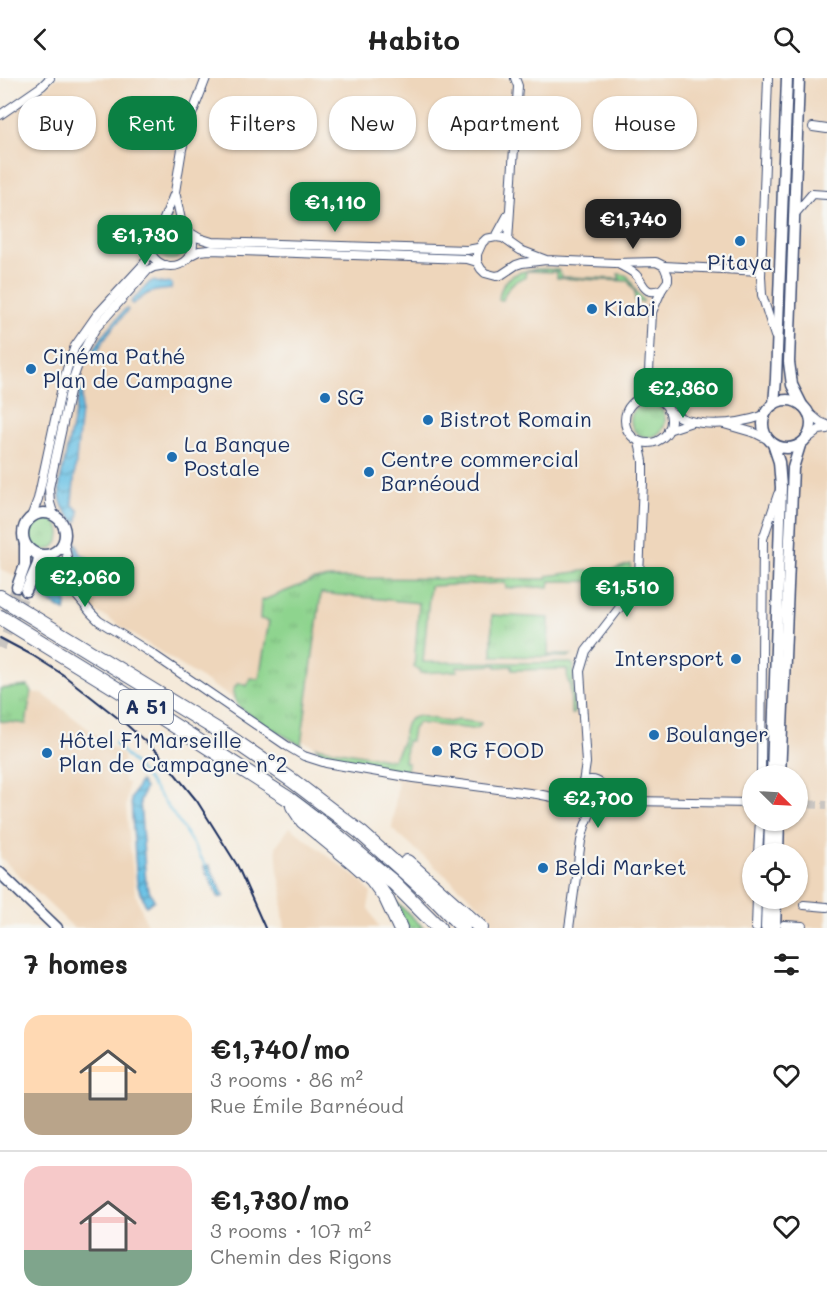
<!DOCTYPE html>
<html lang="en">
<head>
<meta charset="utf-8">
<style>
  :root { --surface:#fff; --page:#f2f2f2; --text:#222; --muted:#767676; --line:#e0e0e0; --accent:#0b8043 }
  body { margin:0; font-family:Mali,sans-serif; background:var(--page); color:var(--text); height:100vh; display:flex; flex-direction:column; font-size:22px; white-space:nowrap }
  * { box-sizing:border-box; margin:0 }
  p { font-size:20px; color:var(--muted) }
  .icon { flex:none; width:33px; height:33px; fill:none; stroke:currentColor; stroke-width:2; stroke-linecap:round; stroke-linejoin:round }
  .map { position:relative; height:850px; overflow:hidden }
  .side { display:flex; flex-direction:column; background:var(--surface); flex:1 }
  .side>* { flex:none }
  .hud { position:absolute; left:18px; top:18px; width:792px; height:54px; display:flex; gap:12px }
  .needle { width:39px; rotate:114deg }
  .controls { position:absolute; left:742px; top:687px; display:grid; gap:12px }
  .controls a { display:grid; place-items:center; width:66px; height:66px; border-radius:50%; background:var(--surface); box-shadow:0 2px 4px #0004; font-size:30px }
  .price { position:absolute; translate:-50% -51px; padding:0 14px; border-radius:12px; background:var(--accent); color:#fff; font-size:20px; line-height:39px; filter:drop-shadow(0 2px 3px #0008) }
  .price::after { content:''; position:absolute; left:50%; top:36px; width:18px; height:14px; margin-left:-9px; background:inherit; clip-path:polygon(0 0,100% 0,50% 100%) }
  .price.on { background:#222; color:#fff }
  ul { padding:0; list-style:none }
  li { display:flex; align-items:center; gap:18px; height:150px; padding:0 24px }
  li+li { border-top:2px solid var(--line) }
  li span { display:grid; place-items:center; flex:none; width:168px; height:120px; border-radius:18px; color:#555 }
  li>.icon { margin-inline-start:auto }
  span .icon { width:72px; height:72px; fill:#fffc; stroke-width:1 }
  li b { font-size:26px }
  h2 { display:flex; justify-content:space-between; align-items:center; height:72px; padding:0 24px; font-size:26px }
  .pill { padding:0 21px; border-radius:24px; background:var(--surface); box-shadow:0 2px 4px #0004; font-size:21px; line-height:54px }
  .pill.on { background:var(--accent); color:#fff }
  header { display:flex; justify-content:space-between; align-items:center; height:78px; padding:0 24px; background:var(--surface); font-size:27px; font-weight:800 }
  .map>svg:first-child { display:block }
</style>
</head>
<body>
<header><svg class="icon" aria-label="back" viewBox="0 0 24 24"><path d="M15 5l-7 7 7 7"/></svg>Habito<svg class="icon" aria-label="search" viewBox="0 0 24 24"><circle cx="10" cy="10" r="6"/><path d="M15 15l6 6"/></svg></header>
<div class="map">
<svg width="827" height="850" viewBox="0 0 827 850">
  <defs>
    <pattern id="grass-tufts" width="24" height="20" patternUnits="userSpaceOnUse" patternTransform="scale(1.5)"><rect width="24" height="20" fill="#8ed48e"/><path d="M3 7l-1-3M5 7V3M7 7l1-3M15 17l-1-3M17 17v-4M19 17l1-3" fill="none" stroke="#7ab67d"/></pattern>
    <pattern id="water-waves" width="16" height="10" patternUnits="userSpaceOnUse" patternTransform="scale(1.5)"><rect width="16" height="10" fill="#67c1e5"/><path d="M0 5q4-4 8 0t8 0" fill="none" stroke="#549dbd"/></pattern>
  </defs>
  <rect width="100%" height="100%" fill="#f6f6f2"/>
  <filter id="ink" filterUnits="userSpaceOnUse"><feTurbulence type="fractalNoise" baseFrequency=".0167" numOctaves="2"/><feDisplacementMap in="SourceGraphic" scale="12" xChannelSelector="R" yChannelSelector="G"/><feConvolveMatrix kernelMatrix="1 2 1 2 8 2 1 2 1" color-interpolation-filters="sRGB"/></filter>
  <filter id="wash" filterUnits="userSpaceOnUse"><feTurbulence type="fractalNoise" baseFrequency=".008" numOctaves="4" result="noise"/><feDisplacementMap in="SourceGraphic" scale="24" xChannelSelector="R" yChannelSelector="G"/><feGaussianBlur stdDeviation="1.35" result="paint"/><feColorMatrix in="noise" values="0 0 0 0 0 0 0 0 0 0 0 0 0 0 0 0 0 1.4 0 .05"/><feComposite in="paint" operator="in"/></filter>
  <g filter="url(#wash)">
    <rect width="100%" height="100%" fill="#f5eada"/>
    <g fill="#eed6bb" fill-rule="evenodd">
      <path d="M56,0H827V850H497L485,838V832L392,751L398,703L291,658L106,539L0,491V42L26,22L41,14ZM753,698H798V742H753ZM753,776H798V820H753Z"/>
      <path d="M31,614L43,616L123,678L124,704L128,705L126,730L135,814L148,850H74L0,779V642L25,645Z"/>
      <path d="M290,749L361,803L371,815L368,829L379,850H285L282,829L283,815L278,794L276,768Z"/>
    </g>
    <g fill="url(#grass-tufts)" stroke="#548276" stroke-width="1.5">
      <circle cx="171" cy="166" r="15"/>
      <path d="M545,191L558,192L562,199L620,201L618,196C632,196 629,203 636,213C638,216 640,219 643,222V224L635,223V214L628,203L557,200V194L526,193L525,200C513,202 506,211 503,222H499C501,196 523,191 545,191Z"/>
      <circle cx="648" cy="342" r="17"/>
      <circle cx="44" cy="456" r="16"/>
      <path d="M631,486L629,503L627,504L550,503L549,509L506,510L505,505L430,508L423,584L571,585L574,587L573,600L574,636H571L570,605L568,604L567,591L512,592V588L496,589V587L457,589V593L420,595L419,591L414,589L419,525L321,515L301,667C287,659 245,638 237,626C234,621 233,617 233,612L238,605L247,608L250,600L259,601L269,543L260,541L261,523L314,502L330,500L547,501V498L590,492L592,498Z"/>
      <path d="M492,537L549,540L548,577H571L568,579L492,578Z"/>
      <path d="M28,608L31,614L26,646L0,643V611Z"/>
      <path d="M419,638L449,644L458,642L481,645L479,649L473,651L418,645L413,651L411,663H407L404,684L408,685L407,695L328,679L323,677L316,669L393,682C396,676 400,670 402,664C406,651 402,641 419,638Z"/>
      <path d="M395,823L424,850H408Z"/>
    </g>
    <g fill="url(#water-waves)" stroke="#4178a2" stroke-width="1.5">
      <path d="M153,203L164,206L169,204L172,206L171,211L155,213L147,216L133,226L131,224L150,204Z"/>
      <path d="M126,230L128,232L107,257L92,282L88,281L104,256Z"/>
      <path d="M80,311L83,312L72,424L73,427L79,433L78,443L76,444C62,434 58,420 60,404Z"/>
      <path d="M77,465L80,475C91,483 107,488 105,504L77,487L75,466Z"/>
      <path d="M44,492L54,499L63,511L60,516L67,520L65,533L32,513Z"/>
      <path d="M140,703L145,710L140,723L146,806L154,822L146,828L137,805L131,721Z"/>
      <path d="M209,787L224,818L219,820L204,789Z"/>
    </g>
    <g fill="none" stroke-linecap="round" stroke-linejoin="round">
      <path stroke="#67c1e5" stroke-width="2" d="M116,664L115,666C151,701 181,745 206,788"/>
    </g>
  </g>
  <g filter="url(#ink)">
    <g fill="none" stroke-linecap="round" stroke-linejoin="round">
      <path stroke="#c9c5c1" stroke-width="8" stroke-dasharray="8 4" stroke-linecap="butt" d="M798,726L827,727"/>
      <g stroke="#c9c5c1" stroke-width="10" stroke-dasharray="10 5" stroke-linecap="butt">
        <path d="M0,549L17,509"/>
        <path d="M0,570L26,513"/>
      </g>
      <defs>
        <g id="street">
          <path d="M768,0L761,198L762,217L775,258"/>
          <path d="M0,37L42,8L50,0"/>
          <path d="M813,49L827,51"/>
          <path d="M176,118L182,147"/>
          <path d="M794,137L812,116L827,117"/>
          <circle cx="171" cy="166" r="22"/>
          <path d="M162,146L175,114L182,71L191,39L206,0"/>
          <path d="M189,154L199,160L212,164L467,172L478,170"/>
          <path d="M496,159L509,135"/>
          <path d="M508,163L518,8L515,0"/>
          <path d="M189,178L199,173L210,172L467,181L477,184"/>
          <path d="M546,182L520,172L503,160L496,159L486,161L482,165L477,176V184L481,191L485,195L496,198L501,197L516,187L522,185L546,182L615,185L656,184L664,188L668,198V203L662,211L652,234L649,294L647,306L640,321"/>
          <path d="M618,186C624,189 630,192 635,196C644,204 643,219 662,211"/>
          <path d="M664,188L761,193"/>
          <path d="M650,298L655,315L658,322"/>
          <circle cx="648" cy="342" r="23"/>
          <path d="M668,332C692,352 737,347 765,337"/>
          <path d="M808,334L820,344L827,347"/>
          <path d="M724,346L755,355L769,362"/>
          <path d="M668,352L692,344"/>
          <path d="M807,361L819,352L827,351"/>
          <path d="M54,438L50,425L49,410L72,304L82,275L95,251L148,192L154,189L166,187"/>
          <path d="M31,439L38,421L62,309L67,291L75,268L96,238L143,187L151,174"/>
          <path d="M39,477L54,488L78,519L69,490L64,463"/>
          <path d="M78,519L91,535L99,543L151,575L287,668L304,678L326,685L413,700L537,716L578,724"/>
          <path d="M761,698L763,461L778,416"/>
          <circle cx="591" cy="717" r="15"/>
          <path d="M583,705L586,685L580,593L586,573L634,511L639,498L643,404V383L639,364"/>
          <path d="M603,725L632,723L751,725"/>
          <path d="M758,776L760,742"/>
          <path d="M804,827L827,829"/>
          <path d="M784,847L802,848"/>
          <path d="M569,850L581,763L585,748L592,731"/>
          <path d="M756,850L757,820"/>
        </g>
        <g id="secondary">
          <path d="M799,0L789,284L792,307L802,327"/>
          <circle cx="787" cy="346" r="24"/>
          <path d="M774,326L776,301L787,0"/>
          <circle cx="44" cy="456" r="21"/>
          <path d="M17,509L25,487V467"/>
          <path d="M26,513L38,486L39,477"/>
          <path d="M772,698L781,409L779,384L773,366"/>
          <path d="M780,698L793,390L800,367"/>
          <path d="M769,776L770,742"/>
          <path d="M778,776L779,742"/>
          <path d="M0,795L57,850"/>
          <path d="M766,850L767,820"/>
          <path d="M775,850L776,820"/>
        </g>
        <g id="highway">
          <path d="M0,519L229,659L293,703L361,755L437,823L463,850"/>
          <path d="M0,539L122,614L289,721L329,751L394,805L439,850"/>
          <path d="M293,728L303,743L353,784L372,801L386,820L400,850"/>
          <path d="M407,784L481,850"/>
        </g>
      </defs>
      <use href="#street" stroke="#3c4b71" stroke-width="10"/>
      <use href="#secondary" stroke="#3c4b71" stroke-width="13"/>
      <use href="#highway" stroke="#3c4b71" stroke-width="16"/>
      <use href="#street" stroke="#fff" stroke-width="8"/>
      <use href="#secondary" stroke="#fff" stroke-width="10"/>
      <use href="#highway" stroke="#fff" stroke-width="14"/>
      <path stroke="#1b2f5e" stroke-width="2" d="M0,560L32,577L62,596L128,648L158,675L197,723L237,787L265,850"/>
    </g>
  </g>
  <g fill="#1f6fb2" stroke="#f6f6f2" stroke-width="2">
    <circle cx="740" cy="163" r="6"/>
    <circle cx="592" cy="231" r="6"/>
    <circle cx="31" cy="291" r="6"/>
    <circle cx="325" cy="320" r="6"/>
    <circle cx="428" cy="342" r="6"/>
    <circle cx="172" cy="379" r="6"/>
    <circle cx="369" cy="394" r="6"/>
    <circle cx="736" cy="581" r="6"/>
    <circle cx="654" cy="657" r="6"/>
    <circle cx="437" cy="673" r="6"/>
    <circle cx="47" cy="675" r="6"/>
    <circle cx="543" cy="790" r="6"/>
  </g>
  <g text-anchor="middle" stroke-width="4.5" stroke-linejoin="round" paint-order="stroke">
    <rect fill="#f6f6f2" stroke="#5d6b8a" stroke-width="1.5" x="119" y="612" width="54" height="34" rx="4.5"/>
    <g font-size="20" font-weight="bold" fill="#1b2f5e">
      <text x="146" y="636">A 51</text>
    </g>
    <g font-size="21" fill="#1b2f5e" stroke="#f6f6f2" text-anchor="start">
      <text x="740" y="192" text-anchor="middle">Pitaya</text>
      <text x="604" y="238">Kiabi</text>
      <text x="43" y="286">Cinéma Pathé<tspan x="43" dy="24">Plan de Campagne</tspan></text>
      <text x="337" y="327">SG</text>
      <text x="440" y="349">Bistrot Romain</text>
      <text x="184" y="374">La Banque<tspan x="184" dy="24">Postale</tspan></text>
      <text x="381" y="389">Centre commercial<tspan x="381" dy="24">Barnéoud</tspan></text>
      <text x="724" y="588" text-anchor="end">Intersport</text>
      <text x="666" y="664">Boulanger</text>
      <text x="59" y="670">Hôtel F1 Marseille<tspan x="59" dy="24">Plan de Campagne n°2</tspan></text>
      <text x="449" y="680">RG FOOD</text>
      <text x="555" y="797">Beldi Market</text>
    </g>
  </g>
</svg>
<div class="controls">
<a><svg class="needle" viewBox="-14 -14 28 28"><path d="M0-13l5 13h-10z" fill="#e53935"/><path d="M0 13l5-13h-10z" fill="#767676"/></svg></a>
<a><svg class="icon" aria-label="locate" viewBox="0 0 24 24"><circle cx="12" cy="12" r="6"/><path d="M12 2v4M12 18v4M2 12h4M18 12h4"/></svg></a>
</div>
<b class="price" style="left:335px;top:155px">€1,110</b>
<b class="price on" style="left:633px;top:172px">€1,740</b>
<b class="price" style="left:145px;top:188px">€1,730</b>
<b class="price" style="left:683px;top:341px">€2,360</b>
<b class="price" style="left:85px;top:530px">€2,060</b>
<b class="price" style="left:627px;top:540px">€1,510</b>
<b class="price" style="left:598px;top:751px">€2,700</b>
<div class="hud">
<a class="pill">Buy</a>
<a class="pill on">Rent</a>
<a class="pill">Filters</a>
<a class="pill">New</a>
<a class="pill">Apartment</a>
<a class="pill">House</a>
</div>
</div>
<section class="side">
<h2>7 homes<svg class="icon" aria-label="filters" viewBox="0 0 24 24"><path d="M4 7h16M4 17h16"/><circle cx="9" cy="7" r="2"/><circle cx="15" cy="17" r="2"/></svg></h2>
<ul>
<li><span style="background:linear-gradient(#ffd9b3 65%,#b9a48a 0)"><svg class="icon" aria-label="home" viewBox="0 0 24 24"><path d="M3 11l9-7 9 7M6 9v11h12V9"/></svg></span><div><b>€1,740/mo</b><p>3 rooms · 86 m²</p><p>Rue Émile Barnéoud</p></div><svg class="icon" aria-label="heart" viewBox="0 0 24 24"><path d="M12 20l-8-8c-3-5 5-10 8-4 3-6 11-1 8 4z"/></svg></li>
<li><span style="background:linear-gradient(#f6c9c9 70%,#7fa58c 0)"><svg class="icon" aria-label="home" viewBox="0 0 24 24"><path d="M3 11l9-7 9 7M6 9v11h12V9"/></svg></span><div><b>€1,730/mo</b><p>3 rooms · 107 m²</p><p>Chemin des Rigons</p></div><svg class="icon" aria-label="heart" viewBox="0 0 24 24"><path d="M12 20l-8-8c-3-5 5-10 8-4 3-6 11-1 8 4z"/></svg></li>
</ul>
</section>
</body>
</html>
